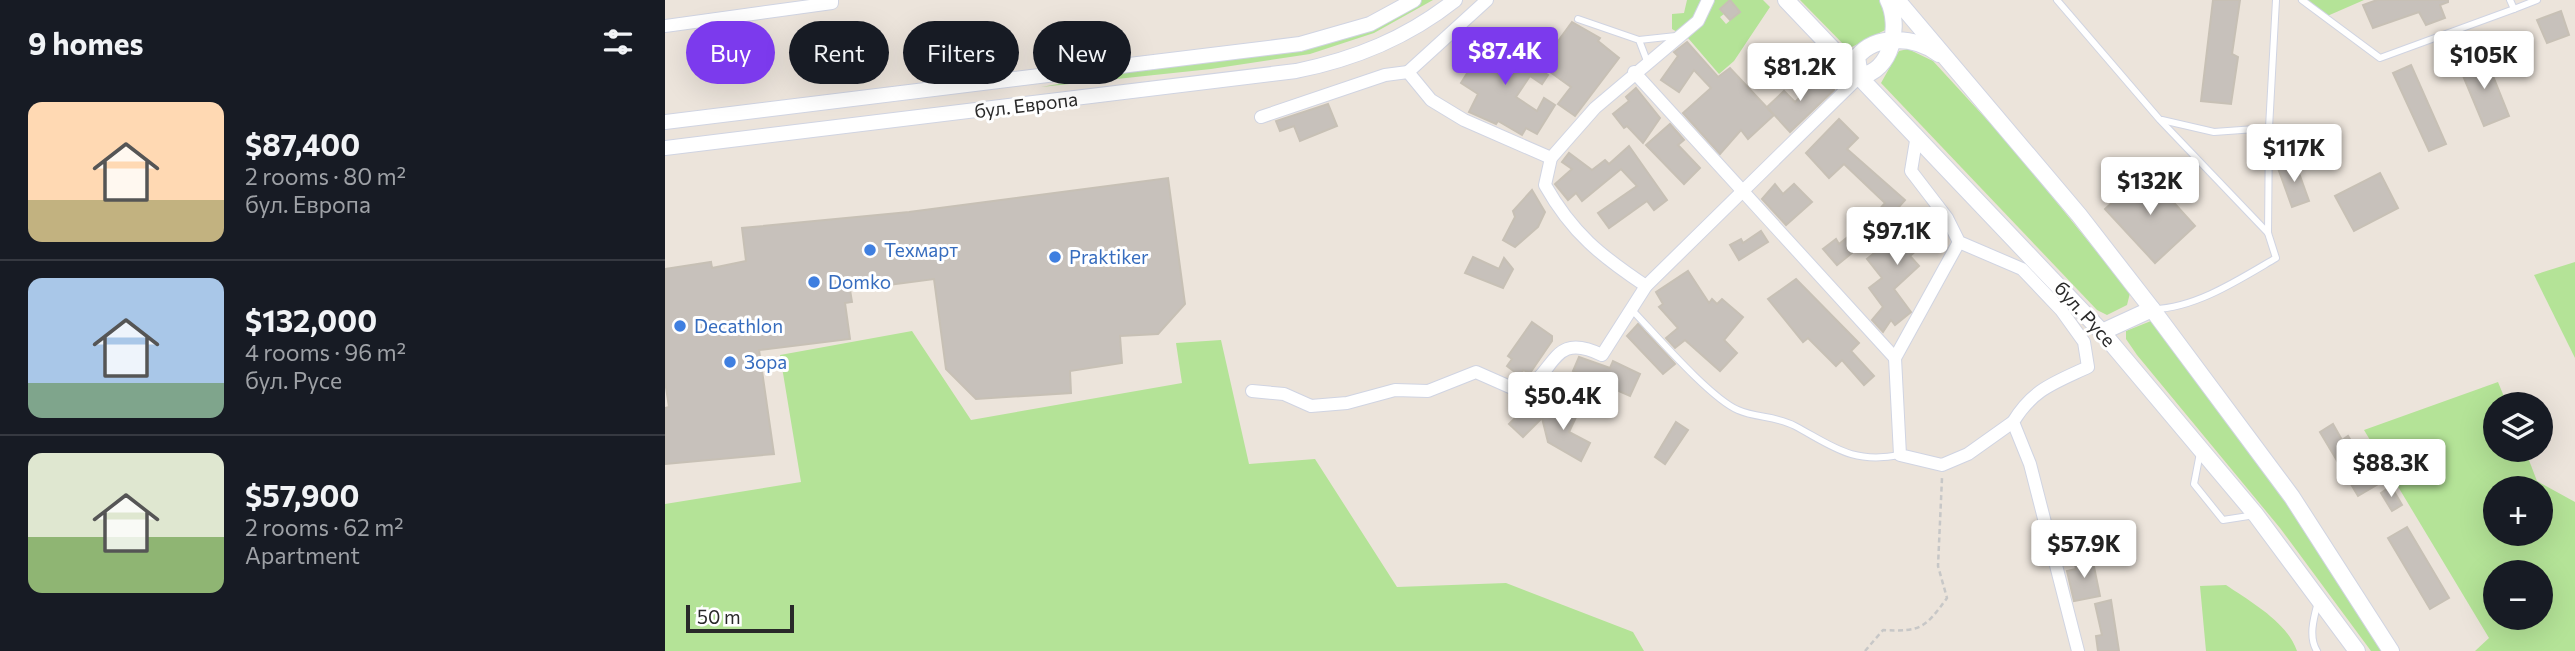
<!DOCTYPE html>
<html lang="en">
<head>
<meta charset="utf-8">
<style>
  :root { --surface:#171b24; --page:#20242c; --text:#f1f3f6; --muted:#9ea1a6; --line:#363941; --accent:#7c3aed }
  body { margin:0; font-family:Commissioner,sans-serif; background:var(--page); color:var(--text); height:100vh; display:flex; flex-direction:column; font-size:26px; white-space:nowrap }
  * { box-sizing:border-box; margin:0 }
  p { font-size:23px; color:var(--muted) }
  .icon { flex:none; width:38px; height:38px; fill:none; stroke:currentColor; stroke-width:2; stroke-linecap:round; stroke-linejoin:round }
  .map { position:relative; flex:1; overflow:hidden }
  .panel { display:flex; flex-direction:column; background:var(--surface); width:665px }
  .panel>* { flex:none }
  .guide { position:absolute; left:21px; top:21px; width:665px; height:63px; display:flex; gap:14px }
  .buttons { position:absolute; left:1818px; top:392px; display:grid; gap:14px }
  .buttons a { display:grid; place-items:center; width:70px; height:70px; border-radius:50%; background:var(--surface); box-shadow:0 7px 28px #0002; font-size:35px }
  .scale { position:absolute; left:21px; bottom:18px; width:108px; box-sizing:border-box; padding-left:7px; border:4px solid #292929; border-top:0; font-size:19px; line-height:24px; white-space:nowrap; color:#292929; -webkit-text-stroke:5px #fff; paint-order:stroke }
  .price { position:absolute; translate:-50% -60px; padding:0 16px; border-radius:7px; background:#fff; color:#222; font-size:23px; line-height:46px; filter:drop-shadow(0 2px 4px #0008) }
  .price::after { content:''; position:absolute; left:50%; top:42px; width:21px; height:16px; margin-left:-10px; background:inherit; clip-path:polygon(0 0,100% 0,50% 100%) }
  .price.active { background:var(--accent); color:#fff }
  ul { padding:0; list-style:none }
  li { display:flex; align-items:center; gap:21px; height:175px; padding:0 28px }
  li+li { border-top:2px solid var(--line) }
  li span { display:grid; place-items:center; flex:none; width:196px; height:140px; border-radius:14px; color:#555 }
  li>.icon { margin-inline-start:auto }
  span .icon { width:84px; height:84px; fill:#fffc; stroke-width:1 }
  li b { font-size:30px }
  h2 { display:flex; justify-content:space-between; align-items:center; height:84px; padding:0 28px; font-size:30px }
  .pill { padding:0 24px; border-radius:32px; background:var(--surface); box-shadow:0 7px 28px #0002; font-size:24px; line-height:63px }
  .pill.active { background:var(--accent); color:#fff }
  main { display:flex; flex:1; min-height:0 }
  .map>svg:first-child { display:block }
</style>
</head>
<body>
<main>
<section class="panel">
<h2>9 homes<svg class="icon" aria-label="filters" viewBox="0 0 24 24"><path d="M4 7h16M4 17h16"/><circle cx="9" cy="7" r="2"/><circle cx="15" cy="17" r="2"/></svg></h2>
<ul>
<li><span style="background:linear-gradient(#ffd9b3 70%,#c2b280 0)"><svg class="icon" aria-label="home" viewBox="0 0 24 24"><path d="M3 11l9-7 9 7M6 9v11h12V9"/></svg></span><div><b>$87,400</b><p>2 rooms · 80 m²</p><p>бул. Европа</p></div></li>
<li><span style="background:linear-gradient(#a9c7e8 75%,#7fa58c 0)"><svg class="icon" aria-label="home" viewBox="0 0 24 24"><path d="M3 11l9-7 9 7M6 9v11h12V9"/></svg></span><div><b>$132,000</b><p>4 rooms · 96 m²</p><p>бул. Русе</p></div></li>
<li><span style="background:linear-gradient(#dfe7d0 60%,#8fb573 0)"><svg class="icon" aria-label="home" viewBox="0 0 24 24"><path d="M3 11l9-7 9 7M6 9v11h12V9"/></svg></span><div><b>$57,900</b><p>2 rooms · 62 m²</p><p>Apartment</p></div></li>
</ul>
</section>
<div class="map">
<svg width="1910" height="651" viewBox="0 0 1910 651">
  <rect width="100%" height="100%" fill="#ece4db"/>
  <g fill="#b4e397" fill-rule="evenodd">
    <path d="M754,0H768L709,33L645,54L546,69L376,87L467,71L617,51Z"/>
    <path d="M1022,0H1098L1105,7L1069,61L1054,74L1023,38L1007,29V14L1019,13ZM1065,1L1075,12L1061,24L1055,17L1059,14L1055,9Z"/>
    <path d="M1135,0H1214L1220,11L1222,29L1183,49Z"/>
    <path d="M1637,0H1699L1660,17Z"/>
    <path d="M1243,49L1268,61L1347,147L1465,293L1462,305L1442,315L1432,310L1216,83L1234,51Z"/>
    <path d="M1910,262V358L1869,275Z"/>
    <path d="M1486,321L1635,519L1722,651H1706L1615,528L1472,355L1461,339V331Z"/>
    <path d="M247,331L306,420L517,383L511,343L556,340L584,464L650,459L732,587L841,583L968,632L979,651H0V504L136,482L115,355Z"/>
    <path d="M1833,382L1842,404H1830V450H1860L1872,481L1910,502V651H1810L1824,638L1699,430ZM1830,488H1876V534H1830ZM1830,572H1876V618H1830Z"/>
    <path d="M1561,585C1586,602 1622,622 1632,651H1541L1535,586Z"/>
  </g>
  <g fill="#c7c1bb" stroke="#c7c0b5" stroke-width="2">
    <path d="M1065,0L1075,12L1065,20L1055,9Z"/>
    <path d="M1548,0H1575L1567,54L1573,57L1566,104L1536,101Z"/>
    <path d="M1712,0H1783V2L1775,5L1780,18L1761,25L1754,12L1708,28L1698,5Z"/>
    <path d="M1896,11L1904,35L1882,43L1872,20Z"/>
    <path d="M907,22L935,38L933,41L954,58L910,116L893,104L906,87L881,69L893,52L888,48Z"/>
    <path d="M837,31L848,37L842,48L883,75L877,84L865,76L851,97L872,111L879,98L890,105L872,134L861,128L857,135L833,121L831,124L804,112L813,94L796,83L811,59L806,56L812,44L825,51Z"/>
    <path d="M1022,42L1053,77L1065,68L1109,115L1083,139L1076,130L1055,154L1018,113L1046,88L1029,70L1014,92L996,80L1013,56L1009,52Z"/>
    <path d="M1820,56L1844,116L1819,126L1794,66Z"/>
    <path d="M1746,65L1781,144L1764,151L1728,73Z"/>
    <path d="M1151,71L1169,90L1125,132L1102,107L1119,91L1130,102L1147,86L1142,80Z"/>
    <path d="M971,88L995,118L978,143L962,126L959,128L948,114L964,101L961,97Z"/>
    <path d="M663,104L672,126L635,141L629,126L615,131L611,121Z"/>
    <path d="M1174,119L1193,138L1182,149L1240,200L1222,220L1213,211L1220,203L1179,164L1164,178L1141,153Z"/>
    <path d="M1005,124L1019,140L1013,145L1035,168L1019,184L981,145Z"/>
    <path d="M964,146L1002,200L989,210L982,201L944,228L933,213L972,186L956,169L917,201L911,193L903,200L890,184L907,169L897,162L904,153L927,170L940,160L944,164Z"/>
    <path d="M1630,162L1644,201L1627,207L1613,168Z"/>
    <path d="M1481,172L1530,226L1490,263L1440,209Z"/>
    <path d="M1715,173L1733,208L1689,231L1670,196Z"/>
    <path d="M503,178L520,304L493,334L455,336L457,363L405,371L406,393L311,399L281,369L269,279L185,290L187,302L180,303L185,339L94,350L109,454L0,464V408L4,407L0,381V269L46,262L47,268L81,261L77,228L244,212Z"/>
    <path d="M1110,184L1118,194L1129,184L1147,202L1121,225L1097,199Z"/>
    <path d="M867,190L880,212L873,227L850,247L838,240L850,217L848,211Z"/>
    <path d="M1231,215L1251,232L1270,216L1277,228L1245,256L1254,266L1229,289L1246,312L1230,325L1226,320L1218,332L1207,320L1218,307L1204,288L1217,278L1202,259L1226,239L1218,232Z"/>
    <path d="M1096,231L1103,242L1074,260L1065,245L1076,239L1078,243Z"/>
    <path d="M1184,236L1193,248L1172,265L1158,249L1171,239L1174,244Z"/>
    <path d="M808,257L834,269L839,258L848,269L838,288L800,273Z"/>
    <path d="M1023,271L1044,303L1047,299L1052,304L1057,299L1078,317L1059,340L1072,353L1055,371L1020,340L1010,348L1001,338L1013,328L994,307L998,304L991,292Z"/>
    <path d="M1131,279L1194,343L1186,351L1209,376L1199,385L1177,360L1171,366L1143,338L1138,342L1103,299Z"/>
    <path d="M867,322L887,336V341L865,373L858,370L855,376L842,366L847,359L843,356Z"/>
    <path d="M973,324L1010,364L998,374L962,336Z"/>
    <path d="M914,357L945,368L948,361L975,374L965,396L908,371Z"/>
    <path d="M863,405L877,418L858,437L844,424Z"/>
    <path d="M882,405L912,415L904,432L925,443L916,461L883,442L876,414Z"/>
    <path d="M1011,422L1023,430L1000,464L990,457Z"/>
    <path d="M1668,424L1677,440L1683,436L1695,455L1699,453L1713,484L1693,496L1655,432Z"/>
    <path d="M1726,486L1737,505L1727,511L1716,493Z"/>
    <path d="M1742,527L1784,598L1765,609L1723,538Z"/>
    <path d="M1427,557L1435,596L1409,601L1402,571L1411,569L1409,560Z"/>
    <path d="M1446,600L1454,651H1433L1431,636L1437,635L1430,604Z"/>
  </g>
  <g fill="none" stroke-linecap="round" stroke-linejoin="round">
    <defs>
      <g id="service">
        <path d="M1392,0L1495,120L1603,233"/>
        <path d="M1637,0L1715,58L1849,9L1845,0"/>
        <path d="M1849,9L1872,0"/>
        <path d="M913,19L974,40L982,61"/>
        <path d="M974,40L1011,36"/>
        <path d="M1497,120L1549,132L1604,128"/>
        <path d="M1489,309C1531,308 1575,279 1611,258L1603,233L1604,128L1611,0"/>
        <path d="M967,310C990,334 1045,398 1073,410C1091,418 1112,416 1130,426C1169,447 1187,464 1235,455"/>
        <path d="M1535,453L1529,484L1558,520L1590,515"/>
        <path d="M1652,651C1643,637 1649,617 1653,602"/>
      </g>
      <g id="minor">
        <path d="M0,26L167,3V0"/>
        <path d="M743,72L822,0"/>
        <path d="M969,72L1230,358"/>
        <path d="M596,117L720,75L743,72L766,100L799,120L886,158"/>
        <path d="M1252,135L1246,171L1282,218L1294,242L1357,269L1396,310L1419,342L1423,367C1389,383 1368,389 1348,422L1365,464L1413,651"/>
        <path d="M1294,242L1230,358L1235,455L1277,465L1303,454L1348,422"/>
        <path d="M981,286C936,256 907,233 880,185L886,158L930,108L1033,21L1043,0"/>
        <path d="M587,391L619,394L646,406L682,403L730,390L763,391L811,372L854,391C892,377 884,329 937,355L981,286L1195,76"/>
      </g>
      <g id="tertiary">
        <path d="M0,122L635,44L705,24L749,0"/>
        <path d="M0,148L631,71C690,59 742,38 790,0"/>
      </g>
      <g id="secondary">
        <path d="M1121,0L1437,332L1591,515L1692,651"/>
        <path d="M1223,0C1236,26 1227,71 1195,76L1192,57C1212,33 1251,37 1274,54"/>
        <path d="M1232,0L1414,215L1487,309L1627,497L1726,651"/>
        <path d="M1437,332L1487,309"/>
      </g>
    </defs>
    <use href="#service" stroke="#d0d4e2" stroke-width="8"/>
    <use href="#minor" stroke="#d0d4e2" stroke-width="14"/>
    <use href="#tertiary" stroke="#d0d4e2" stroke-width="16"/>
    <use href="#secondary" stroke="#d0d4e2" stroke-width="18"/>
    <path stroke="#c7c7c7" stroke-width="2.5" stroke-dasharray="5 3.5" stroke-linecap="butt" d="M1200,651L1218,630C1256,632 1260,628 1282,598L1273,566L1277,478"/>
    <use href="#service" stroke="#fff" stroke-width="6"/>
    <use href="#minor" stroke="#fff" stroke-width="12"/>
    <use href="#tertiary" stroke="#fff" stroke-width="14"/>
    <use href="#secondary" stroke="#fff" stroke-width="16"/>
  </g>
  <g fill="#3f7fe0" stroke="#fff" stroke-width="2.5">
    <circle cx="205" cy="250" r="7"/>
    <circle cx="390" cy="257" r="7"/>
    <circle cx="149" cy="282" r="7"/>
    <circle cx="15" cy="326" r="7"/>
    <circle cx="65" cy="362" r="7"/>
  </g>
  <g text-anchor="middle" stroke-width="6" stroke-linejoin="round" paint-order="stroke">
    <g font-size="19" fill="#292929" stroke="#fff">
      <text transform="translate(361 105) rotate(-7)" y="7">бул. Европа</text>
      <text transform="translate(1420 314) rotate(48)" y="7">бул. Русе</text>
    </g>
    <g font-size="19" fill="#366cbe" stroke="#fff" text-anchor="start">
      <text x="219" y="257">Техмарт</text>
      <text x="404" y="264">Praktiker</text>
      <text x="163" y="289">Domko</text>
      <text x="29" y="333">Decathlon</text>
      <text x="79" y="369">Зора</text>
    </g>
  </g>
</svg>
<div class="buttons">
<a><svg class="icon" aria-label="layers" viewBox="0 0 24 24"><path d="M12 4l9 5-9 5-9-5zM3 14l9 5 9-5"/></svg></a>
<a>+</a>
<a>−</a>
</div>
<div class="scale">50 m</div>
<b class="price active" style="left:840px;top:87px">$87.4K</b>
<b class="price" style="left:1819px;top:91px">$105K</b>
<b class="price" style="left:1135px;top:103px">$81.2K</b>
<b class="price" style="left:1629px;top:184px">$117K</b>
<b class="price" style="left:1485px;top:217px">$132K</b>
<b class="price" style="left:1232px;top:267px">$97.1K</b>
<b class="price" style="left:898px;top:432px">$50.4K</b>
<b class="price" style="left:1726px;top:499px">$88.3K</b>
<b class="price" style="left:1419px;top:580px">$57.9K</b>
<div class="guide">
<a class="pill active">Buy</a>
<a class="pill">Rent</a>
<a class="pill">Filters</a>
<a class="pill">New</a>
</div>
</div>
</main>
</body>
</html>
